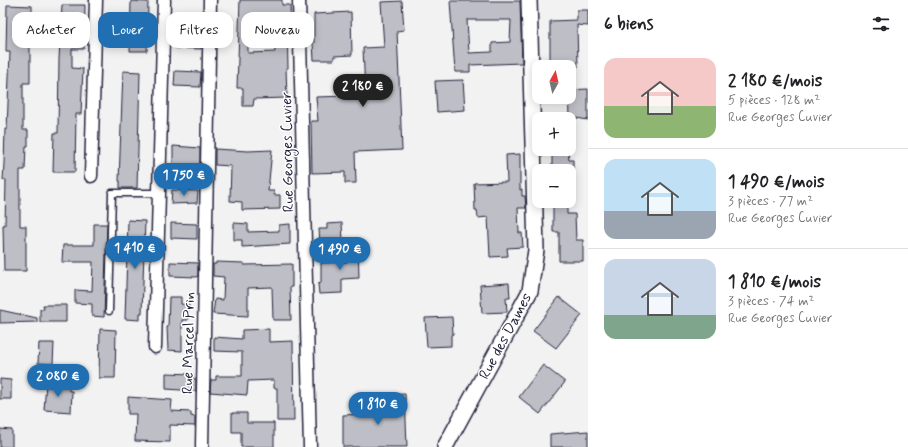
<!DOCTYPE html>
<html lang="fr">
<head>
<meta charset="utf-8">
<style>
  :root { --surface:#fff; --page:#f2f2f2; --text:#202124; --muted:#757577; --line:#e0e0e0; --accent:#1f6fb2 }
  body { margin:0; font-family:Mynerve,sans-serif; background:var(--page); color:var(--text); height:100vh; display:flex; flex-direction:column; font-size:15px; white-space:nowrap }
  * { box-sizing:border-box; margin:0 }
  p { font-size:13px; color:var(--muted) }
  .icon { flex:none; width:22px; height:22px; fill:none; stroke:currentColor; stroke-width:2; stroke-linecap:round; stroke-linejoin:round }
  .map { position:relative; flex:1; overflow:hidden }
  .drawer { display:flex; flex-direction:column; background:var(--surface); width:320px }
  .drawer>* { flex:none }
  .banner { position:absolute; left:12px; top:12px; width:380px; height:36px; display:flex; gap:8px }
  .needle { width:26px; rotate:8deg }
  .fabs { position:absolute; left:532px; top:60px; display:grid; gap:8px }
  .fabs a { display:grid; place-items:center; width:44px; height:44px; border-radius:8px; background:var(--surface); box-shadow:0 2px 10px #0003; font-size:20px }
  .price { position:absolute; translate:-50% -34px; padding:0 9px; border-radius:14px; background:var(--accent); color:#fff; font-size:13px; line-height:26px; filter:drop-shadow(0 1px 2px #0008) }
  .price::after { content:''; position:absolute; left:50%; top:24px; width:12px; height:9px; margin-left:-6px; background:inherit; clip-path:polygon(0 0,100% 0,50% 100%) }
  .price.selected { background:#222; color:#fff }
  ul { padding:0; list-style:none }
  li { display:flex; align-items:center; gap:12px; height:100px; padding:0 16px }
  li+li { border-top:1px solid var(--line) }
  li span { display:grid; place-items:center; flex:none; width:112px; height:80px; border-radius:12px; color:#555 }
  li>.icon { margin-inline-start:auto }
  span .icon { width:48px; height:48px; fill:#fffc; stroke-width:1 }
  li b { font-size:17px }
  h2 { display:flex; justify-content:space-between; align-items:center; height:48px; padding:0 16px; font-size:17px }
  .tag { padding:0 14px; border-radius:12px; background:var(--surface); box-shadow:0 2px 10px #0003; font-size:14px; line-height:36px }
  .tag.selected { background:var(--accent); color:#fff }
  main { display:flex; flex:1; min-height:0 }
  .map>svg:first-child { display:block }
</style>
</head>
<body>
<main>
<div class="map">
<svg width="588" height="447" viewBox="0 0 588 447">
  <rect width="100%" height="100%" fill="#f2f2f3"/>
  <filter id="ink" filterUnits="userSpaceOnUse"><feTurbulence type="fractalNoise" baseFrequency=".025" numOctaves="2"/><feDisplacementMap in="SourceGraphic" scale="8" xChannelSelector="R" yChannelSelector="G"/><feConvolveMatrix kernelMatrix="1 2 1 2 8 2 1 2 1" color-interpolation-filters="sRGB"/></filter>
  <g filter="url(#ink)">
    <g fill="#bebec6" stroke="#22223b" fill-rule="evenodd">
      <path d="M240,0H282V5H290L291,26H287L288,68H286L287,98L254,99L253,106H243V88H237ZM274,31L275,52L248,53V32Z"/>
      <path d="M131,1L148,2L147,51H130Z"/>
      <path d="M402,1L404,30L397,31L402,150L355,152L356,183H345V172L312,173L311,121H318L316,97L348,96V93L365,92L363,48L384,47L381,2Z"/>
      <path d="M450,1H520L522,63L470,65V72H455ZM467,20H511L510,42L492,43V52L469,53Z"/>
      <path d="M7,5L32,6V22H30V83H23V130H28V146H26L25,170H20V226H26V271H4L3,225H5L6,180H3L4,163L5,129H7L10,52H6Z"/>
      <path d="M62,5H85L84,49H72V68L83,69L81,114H76L75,172H53L54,133H58L59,59Z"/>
      <path d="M577,10H588V26L577,25L578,67H550V21L577,20Z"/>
      <path d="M351,12L352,55L334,56V60H314L313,43H314V14Z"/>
      <path d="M176,33L202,34L201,49L175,48Z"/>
      <path d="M123,71L140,72L137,188H120V181H119Z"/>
      <path d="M175,71L201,72L200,87L174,86Z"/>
      <path d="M463,80L465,110L437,112L435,81Z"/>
      <path d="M588,89V120L570,117L569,90Z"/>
      <path d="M173,146L200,148V165H198V167L173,165Z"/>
      <path d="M215,149L248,151L272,150L268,191H274V195H280V209L242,210V202L230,201L231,166L215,165Z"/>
      <path d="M552,149H568L569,160H573V171H552Z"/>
      <path d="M520,154V190L522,189V196H525L526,208H518L519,233H522L523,247L507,248L508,256L490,257L488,217L478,218L477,210H475L474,183L507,182L506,155Z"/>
      <path d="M172,190L198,191L197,203L171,204Z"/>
      <path d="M553,201H567V214H575L576,240H583V261H559V232H553Z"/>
      <path d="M128,220L145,221L142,313H140V320L125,319Z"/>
      <path d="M171,223L197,224V239L171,238Z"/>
      <path d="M234,223L248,224V232L279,231V225L290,224V244L242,247V240H234Z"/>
      <path d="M342,223L343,241L320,243L319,229H327V224Z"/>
      <path d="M94,224H107L104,317L92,316V304L75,303V290L92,291L93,262H62L63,245H94Z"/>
      <path d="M358,241L359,278L342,279V293L319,294L318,284L321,283V263L347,262L346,242Z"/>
      <path d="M170,262L198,263V276L196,277L170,276Z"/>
      <path d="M216,262L244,263V265L292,264V287H290L291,320H273L272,287L248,288V316L213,314L215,299L223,300L224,277L213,276V264H216Z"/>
      <path d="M509,283L510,298H506L507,312L482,313L480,285Z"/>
      <path d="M169,297H181V304L189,305L188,320H182V351L168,350L167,327H168Z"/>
      <path d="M559,297L582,315L556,348L533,331Z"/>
      <path d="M43,305H66V322H40V309H44Z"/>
      <path d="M0,310L37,318V322L0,323Z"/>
      <path d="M452,317L453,334L451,335V346L427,347L425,318Z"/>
      <path d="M100,329L116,330L115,378H99Z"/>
      <path d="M269,329V342L293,341L294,421H277V388H274V380L248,381L247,395L210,392L211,380H216V376H242V352L214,351V337L242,339V330Z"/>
      <path d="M39,343H54L53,364L38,363Z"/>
      <path d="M543,365L565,382L540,414L519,397Z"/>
      <path d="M166,373L193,374V379H196V391L166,389Z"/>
      <path d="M0,379L11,380V399H0Z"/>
      <path d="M46,383L69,384V391H72L71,412L44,410Z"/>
      <path d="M405,394L407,447H343V415L384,413L383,395Z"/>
      <path d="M128,397L172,400L171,411L191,412V416L195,417V426L170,425V442L135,441L136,414H128Z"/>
      <path d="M232,413H247V423H274V447H241V432H232Z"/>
      <path d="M0,429L12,430V447H0Z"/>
      <path d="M588,431V447H550V434Z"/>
    </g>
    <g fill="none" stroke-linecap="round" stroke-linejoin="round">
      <defs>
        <path id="service" d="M109,311L112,193H159"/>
        <g id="minor">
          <path d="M299,0L310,447"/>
          <path d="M91,176L96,0"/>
          <path d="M155,347L164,0"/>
          <path d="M202,447L210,0"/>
        </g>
        <path id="tertiary" d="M445,447L530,291L536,250L529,0"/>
      </defs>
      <use href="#service" stroke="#22223b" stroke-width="9"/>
      <use href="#minor" stroke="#22223b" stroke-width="15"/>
      <use href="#tertiary" stroke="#22223b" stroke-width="18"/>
      <use href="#service" stroke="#fff" stroke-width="6"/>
      <use href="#minor" stroke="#fff" stroke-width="12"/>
      <use href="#tertiary" stroke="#fff" stroke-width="15"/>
    </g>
  </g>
  <g text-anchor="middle" stroke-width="3" stroke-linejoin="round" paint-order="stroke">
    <g font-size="15" fill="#22223b" stroke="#fff">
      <text transform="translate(287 152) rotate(-91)" y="5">Rue Georges Cuvier</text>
      <text transform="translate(505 336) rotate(-62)" y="5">Rue des Dames</text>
      <text transform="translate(188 343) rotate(-89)" y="5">Rue Marcel Prin</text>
    </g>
  </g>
</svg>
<div class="fabs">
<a><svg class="needle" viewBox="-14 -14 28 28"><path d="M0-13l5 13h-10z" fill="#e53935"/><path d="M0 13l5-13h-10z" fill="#757577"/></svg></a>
<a>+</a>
<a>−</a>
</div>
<b class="price selected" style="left:363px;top:108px">2 180 €</b>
<b class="price" style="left:184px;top:197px">1 750 €</b>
<b class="price" style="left:135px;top:270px">1 410 €</b>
<b class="price" style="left:340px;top:271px">1 490 €</b>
<b class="price" style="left:58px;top:398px">2 080 €</b>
<b class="price" style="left:378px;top:426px">1 810 €</b>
<div class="banner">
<a class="tag">Acheter</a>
<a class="tag selected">Louer</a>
<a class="tag">Filtres</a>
<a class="tag">Nouveau</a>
</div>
</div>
<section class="drawer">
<h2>6 biens<svg class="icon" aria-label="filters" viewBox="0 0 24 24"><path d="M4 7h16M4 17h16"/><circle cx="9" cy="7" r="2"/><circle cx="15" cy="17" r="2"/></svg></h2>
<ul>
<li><span style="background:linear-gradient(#f6c9c9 60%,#8fb573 0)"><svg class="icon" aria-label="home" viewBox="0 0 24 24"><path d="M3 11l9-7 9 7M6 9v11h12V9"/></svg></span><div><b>2 180 €/mois</b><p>5 pièces · 128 m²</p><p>Rue Georges Cuvier</p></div></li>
<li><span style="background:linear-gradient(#bfe0f5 65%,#9aa5b1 0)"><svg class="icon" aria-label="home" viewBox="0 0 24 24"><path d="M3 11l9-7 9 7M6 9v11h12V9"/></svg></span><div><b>1 490 €/mois</b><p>3 pièces · 77 m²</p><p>Rue Georges Cuvier</p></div></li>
<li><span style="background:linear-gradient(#c9d6e8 70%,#7fa58c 0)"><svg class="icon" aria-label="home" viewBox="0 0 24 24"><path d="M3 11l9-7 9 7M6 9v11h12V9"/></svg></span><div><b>1 810 €/mois</b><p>3 pièces · 74 m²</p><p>Rue Georges Cuvier</p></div></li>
</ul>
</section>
</main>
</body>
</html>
